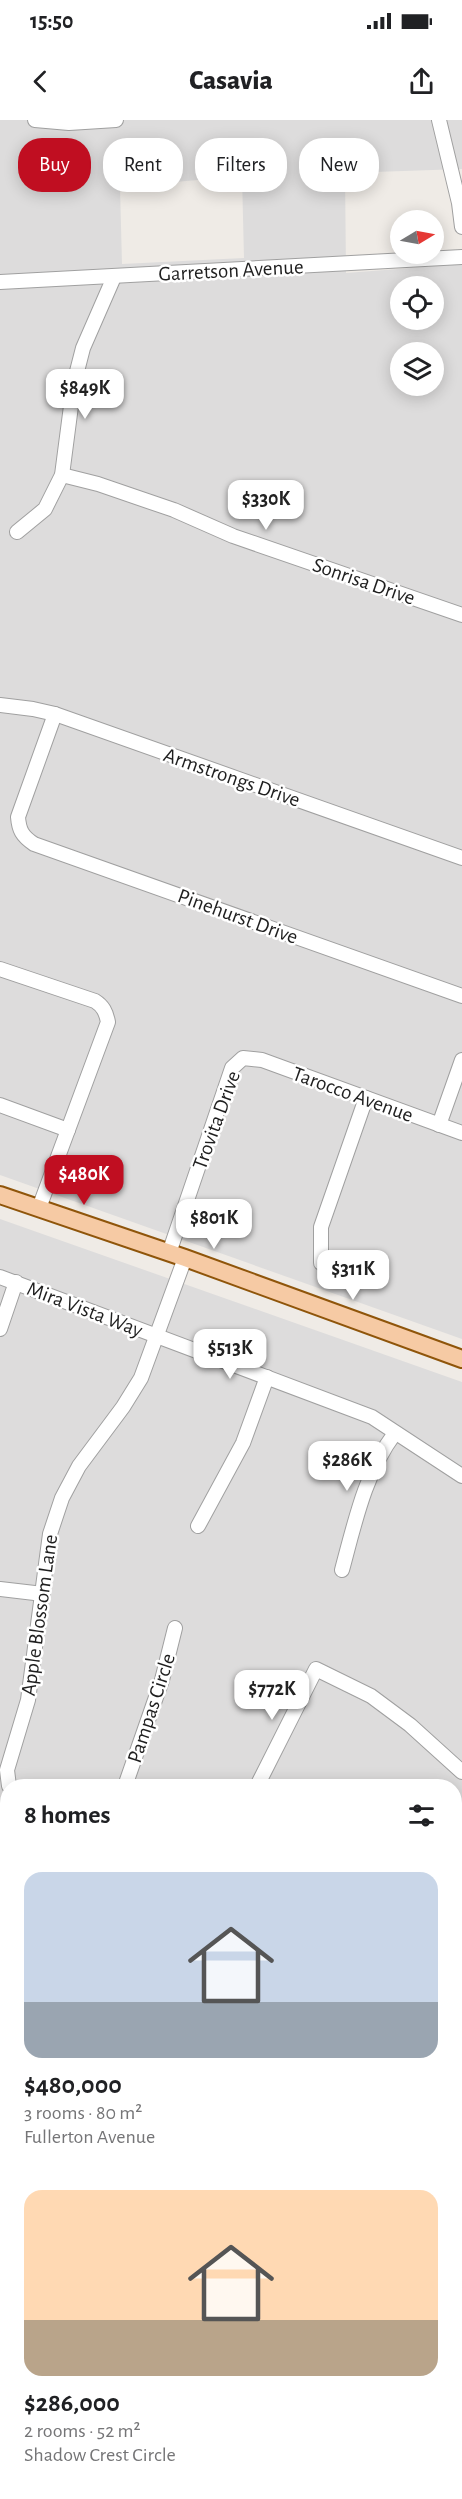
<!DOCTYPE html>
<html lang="en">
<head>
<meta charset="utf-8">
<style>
  :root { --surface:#fff; --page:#f2f2f2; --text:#202124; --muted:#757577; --accent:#c00e21 }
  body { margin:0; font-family:"Alegreya Sans",sans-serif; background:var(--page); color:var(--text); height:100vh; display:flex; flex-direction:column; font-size:22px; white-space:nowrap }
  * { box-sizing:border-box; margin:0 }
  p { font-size:20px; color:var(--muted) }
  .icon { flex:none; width:33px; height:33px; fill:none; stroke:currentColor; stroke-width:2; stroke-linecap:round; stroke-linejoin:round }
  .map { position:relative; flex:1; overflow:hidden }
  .panel { position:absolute; left:0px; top:1659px; width:462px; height:720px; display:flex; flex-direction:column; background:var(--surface); border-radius:24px 24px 0 0; box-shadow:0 3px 15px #0003 }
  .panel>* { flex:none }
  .guide { position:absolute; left:18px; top:18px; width:426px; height:54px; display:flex; gap:12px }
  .needle { width:39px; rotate:80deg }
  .buttons { position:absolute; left:390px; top:90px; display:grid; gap:12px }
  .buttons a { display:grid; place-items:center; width:54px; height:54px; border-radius:50%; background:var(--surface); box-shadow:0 3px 15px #0003; font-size:30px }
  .price { position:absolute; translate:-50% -51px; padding:0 14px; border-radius:12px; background:#fff; color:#222; font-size:20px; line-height:39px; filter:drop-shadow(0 2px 3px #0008) }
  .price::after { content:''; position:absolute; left:50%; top:36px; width:18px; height:14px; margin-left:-9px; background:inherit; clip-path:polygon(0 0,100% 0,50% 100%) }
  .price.selected { background:var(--accent); color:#fff }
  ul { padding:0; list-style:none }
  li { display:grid; align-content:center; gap:12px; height:318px; padding:0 24px }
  li span { display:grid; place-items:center; height:186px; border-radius:18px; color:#555 }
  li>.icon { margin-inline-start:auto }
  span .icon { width:108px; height:108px; fill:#fffc; stroke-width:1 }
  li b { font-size:26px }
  h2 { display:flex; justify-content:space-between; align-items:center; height:72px; padding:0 24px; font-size:26px }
  .tag { padding:0 21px; border-radius:24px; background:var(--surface); box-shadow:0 3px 15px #0003; font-size:21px; line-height:54px }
  .tag.selected { background:var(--accent); color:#fff }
  .status { display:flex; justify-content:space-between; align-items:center; height:42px; padding:0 30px; background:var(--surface); direction:ltr }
  .status svg { height:16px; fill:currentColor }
  header { display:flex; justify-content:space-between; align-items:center; height:78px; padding:0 24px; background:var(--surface); font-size:27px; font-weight:800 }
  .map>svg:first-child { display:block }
</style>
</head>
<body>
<div class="status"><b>15:50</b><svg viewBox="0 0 49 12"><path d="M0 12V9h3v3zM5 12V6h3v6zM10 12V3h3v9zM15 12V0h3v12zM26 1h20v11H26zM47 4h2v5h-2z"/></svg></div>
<header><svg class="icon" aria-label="back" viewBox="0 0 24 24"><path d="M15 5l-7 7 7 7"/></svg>Casavia<svg class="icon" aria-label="share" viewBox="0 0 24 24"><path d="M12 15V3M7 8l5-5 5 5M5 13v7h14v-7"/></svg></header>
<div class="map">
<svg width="462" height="2379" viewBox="0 0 462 2379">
  <rect width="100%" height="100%" fill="#efebe6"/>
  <g fill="#dddcdc" fill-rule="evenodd">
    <path d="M0,0H462V49L345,53L346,153L462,144V1219L0,1055ZM242,56L244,138L122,144L120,67ZM400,166H434V200H400ZM400,232H434V266H400Z"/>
    <path d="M0,1099L462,1262V1734L455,1748L454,1666H8L7,2248L0,2246Z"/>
    <path d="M462,1927V2379H393L394,2372H454V1978Z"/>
  </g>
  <path fill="#fdfae1" d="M0,2286L7,2289L8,2372H72L69,2379H0Z"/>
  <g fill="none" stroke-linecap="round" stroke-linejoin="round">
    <defs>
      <g id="minor">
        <path d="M35,0L69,3L116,0"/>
        <path d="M439,0L459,83L462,107"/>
        <path d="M0,162L462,137"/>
        <path d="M62,355L98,364L174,390L233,416L462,495"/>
        <path d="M17,412L45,389L62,355L74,263L83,228L114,157"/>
        <path d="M0,585L33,589L55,594L462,738"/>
        <path d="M55,594L18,697C19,710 22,716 34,724L462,876"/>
        <path d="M0,849L95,881C103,886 106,892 108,902L39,1088"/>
        <path d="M0,985L68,1010"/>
        <path d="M439,1005L462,940"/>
        <path d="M169,1133L232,948L243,938L262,940L462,1013"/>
        <path d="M321,1143V1107L366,978"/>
        <path d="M0,1157L372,1297L462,1356"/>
        <path d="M0,1209L16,1162"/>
        <path d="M198,1406L243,1323L267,1257"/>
        <path d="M342,1450C355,1402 365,1353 395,1313"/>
        <path d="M0,1469L43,1474"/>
        <path d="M9,1666L7,1650L28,1580L50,1414L62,1378L79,1346L123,1287L141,1258L185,1138"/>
        <path d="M125,1666L162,1560L175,1508"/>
        <path d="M257,1666L316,1549L371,1576L410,1605L462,1652"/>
        <path d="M0,1789L8,1791"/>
        <path d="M454,1881L462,1830"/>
        <path d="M0,1910L8,1913"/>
        <path d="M0,2040L8,2043"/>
        <path d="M454,2043L462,2045"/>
        <path d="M0,2177L8,2180"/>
        <path d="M459,2337L462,2338"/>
        <path d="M369,2379L371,2372"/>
      </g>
      <g id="major">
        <path d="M0,1075L185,1138L462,1239"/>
        <path d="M0,2266L8,2269"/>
        <path d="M295,2372L315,2379"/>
      </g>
    </defs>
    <use href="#minor" stroke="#a0a0a0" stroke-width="16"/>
    <use href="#major" stroke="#8f550a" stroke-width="20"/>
    <use href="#minor" stroke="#fff" stroke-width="14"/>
    <use href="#major" stroke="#f6caa4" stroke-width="16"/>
  </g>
  <g text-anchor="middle" stroke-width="5" stroke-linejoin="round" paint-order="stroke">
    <g font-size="21" fill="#1f1f1f" stroke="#fff">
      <text transform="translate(231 150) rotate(-3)" y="7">Garretson Avenue</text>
      <text transform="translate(364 461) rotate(19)" y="7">Sonrisa Drive</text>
      <text transform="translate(232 657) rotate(19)" y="7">Armstrongs Drive</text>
      <text transform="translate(238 796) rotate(20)" y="7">Pinehurst Drive</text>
      <text transform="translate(353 974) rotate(20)" y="7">Tarocco Avenue</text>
      <text transform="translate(216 1000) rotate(-70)" y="7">Trovita Drive</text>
      <text transform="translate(85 1189) rotate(21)" y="7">Mira Vista Way</text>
      <text transform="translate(39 1495) rotate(-82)" y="7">Apple Blossom Lane</text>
      <text transform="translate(151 1588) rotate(-72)" y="7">Pampas Circle</text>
    </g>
  </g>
</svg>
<div class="buttons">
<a><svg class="needle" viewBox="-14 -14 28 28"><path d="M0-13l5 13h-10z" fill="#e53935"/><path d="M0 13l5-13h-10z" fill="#757577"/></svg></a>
<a><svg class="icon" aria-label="locate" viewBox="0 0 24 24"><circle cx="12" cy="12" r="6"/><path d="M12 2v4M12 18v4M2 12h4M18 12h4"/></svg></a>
<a><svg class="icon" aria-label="layers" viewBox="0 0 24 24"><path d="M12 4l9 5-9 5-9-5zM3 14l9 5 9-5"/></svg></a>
</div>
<b class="price" style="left:85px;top:300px">$849K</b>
<b class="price" style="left:266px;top:411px">$330K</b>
<b class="price selected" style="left:84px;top:1086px">$480K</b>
<b class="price" style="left:214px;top:1130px">$801K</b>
<b class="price" style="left:353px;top:1181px">$311K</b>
<b class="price" style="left:230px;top:1260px">$513K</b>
<b class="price" style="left:347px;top:1372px">$286K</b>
<b class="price" style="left:272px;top:1601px">$772K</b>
<div class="guide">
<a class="tag selected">Buy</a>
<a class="tag">Rent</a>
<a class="tag">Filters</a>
<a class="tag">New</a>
</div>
<section class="panel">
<h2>8 homes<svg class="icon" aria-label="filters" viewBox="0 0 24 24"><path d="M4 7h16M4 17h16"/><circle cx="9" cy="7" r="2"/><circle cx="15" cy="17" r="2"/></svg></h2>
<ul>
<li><span style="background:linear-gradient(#c9d6e8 70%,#9aa5b1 0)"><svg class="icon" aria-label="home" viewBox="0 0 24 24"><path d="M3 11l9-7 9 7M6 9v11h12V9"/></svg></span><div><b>$480,000</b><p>3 rooms · 80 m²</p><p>Fullerton Avenue</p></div></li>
<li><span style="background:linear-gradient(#ffd9b3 70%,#b9a48a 0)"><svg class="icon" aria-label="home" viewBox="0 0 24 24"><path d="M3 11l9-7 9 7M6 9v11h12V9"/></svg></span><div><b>$286,000</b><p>2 rooms · 52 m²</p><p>Shadow Crest Circle</p></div></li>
</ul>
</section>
</div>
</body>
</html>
